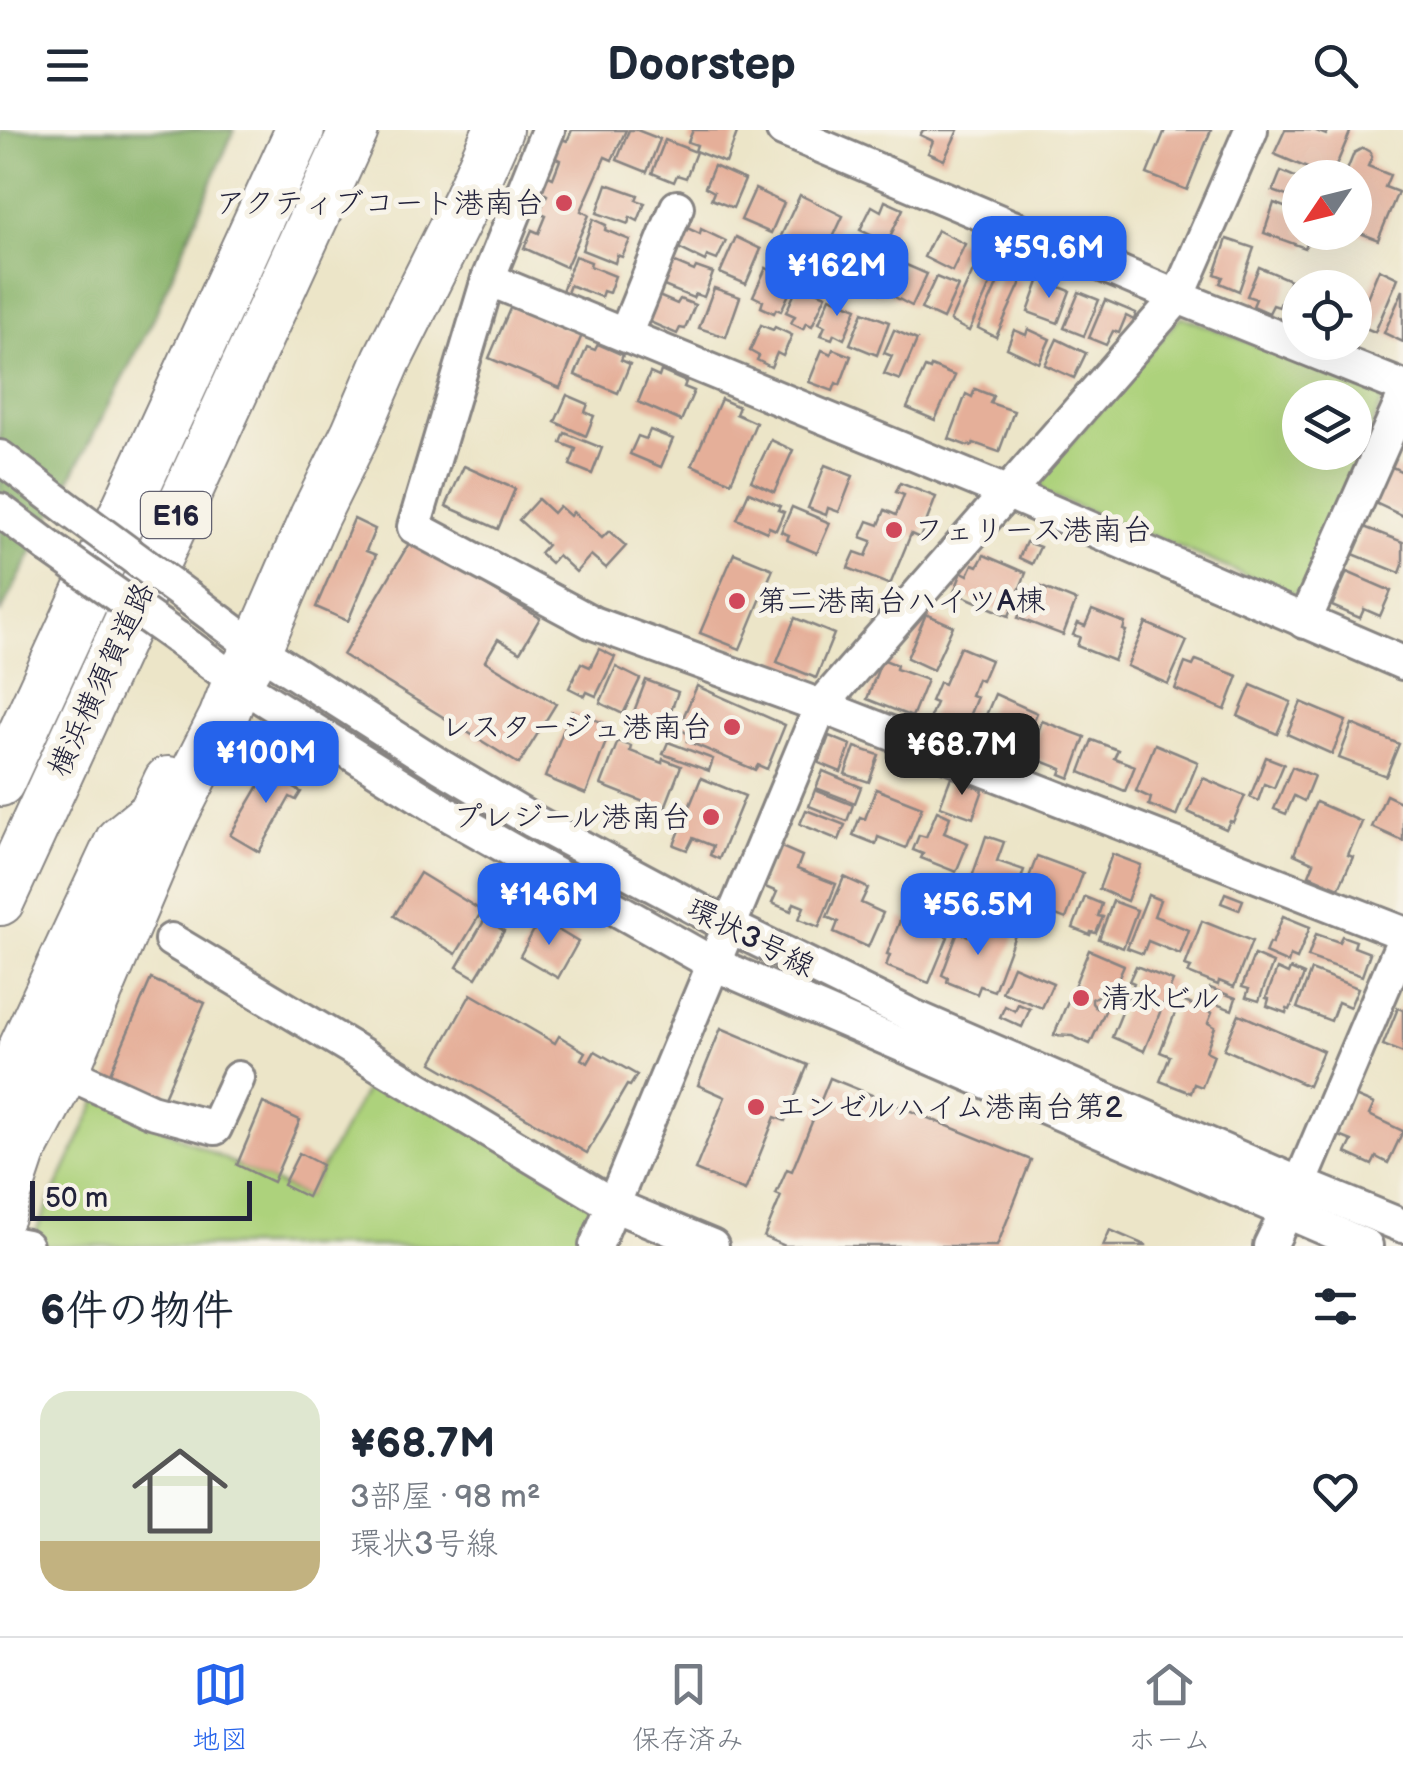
<!DOCTYPE html>
<html lang="ja">
<head>
<meta charset="utf-8">
<style>
  :root { --surface:#fff; --page:#f2f2f3; --text:#1f2937; --muted:#747a83; --line:#e0e1e3; --accent:#2563eb }
  body { margin:0; font-family:"Balsamiq Sans","Klee One",sans-serif; background:var(--page); color:var(--text); height:100vh; display:flex; flex-direction:column; font-size:38px; white-space:nowrap }
  * { box-sizing:border-box; margin:0 }
  p { font-size:32px; color:var(--muted) }
  .icon { flex:none; width:55px; height:55px; fill:none; stroke:currentColor; stroke-width:2; stroke-linecap:round; stroke-linejoin:round }
  .map { position:relative; height:1116px; overflow:hidden }
  .sheet { display:flex; flex-direction:column; background:var(--surface); flex:1 }
  .sheet>* { flex:none }
  .needle { width:65px; rotate:235deg }
  .fabs { position:absolute; left:1282px; top:30px; display:grid; gap:20px }
  .fabs a { display:grid; place-items:center; width:90px; height:90px; border-radius:50%; background:var(--surface); box-shadow:0 10px 40px #0002; font-size:50px }
  .scale { position:absolute; left:30px; bottom:25px; width:222px; box-sizing:border-box; padding-left:10px; border:5px solid #22223b; border-top:0; font-size:28px; line-height:35px; white-space:nowrap; color:#22223b; -webkit-text-stroke:8px #f7f3e8; paint-order:stroke }
  .price { position:absolute; translate:-50% -85px; padding:0 22px; border-radius:20px; background:var(--accent); color:#fff; font-size:32px; line-height:65px; filter:drop-shadow(0 2px 5px #0008) }
  .price::after { content:''; position:absolute; left:50%; top:60px; width:30px; height:22px; margin-left:-15px; background:inherit; clip-path:polygon(0 0,100% 0,50% 100%) }
  .price.current { background:#222; color:#fff }
  ul { padding:0; list-style:none }
  li { display:flex; align-items:center; gap:30px; height:250px; padding:0 40px }
  li+li { border-top:2px solid var(--line) }
  li span { display:grid; place-items:center; flex:none; width:280px; height:200px; border-radius:30px; color:#555 }
  li>.icon { margin-inline-start:auto }
  span .icon { width:120px; height:120px; fill:#fffc; stroke-width:1 }
  li b { font-size:42px }
  h2 { display:flex; justify-content:space-between; align-items:center; height:120px; padding:0 40px; font-size:42px }
  header { display:flex; justify-content:space-between; align-items:center; height:130px; padding:0 40px; background:var(--surface); font-size:45px; font-weight:700 }
  .tab-bar { display:flex; justify-content:space-around; align-items:center; height:140px; border-top:2px solid var(--line); background:var(--surface); font-size:28px; color:var(--muted) }
  .tab-bar a { display:grid; justify-items:center; gap:5px }
  .tab-bar .current { color:var(--accent) }
  .map>svg:first-child { display:block }
</style>
</head>
<body>
<header><svg class="icon" aria-label="menu" viewBox="0 0 24 24"><path d="M4 6h16M4 12h16M4 18h16"/></svg>Doorstep<svg class="icon" aria-label="search" viewBox="0 0 24 24"><circle cx="10" cy="10" r="6"/><path d="M15 15l6 6"/></svg></header>
<div class="map">
<svg width="1403" height="1116" viewBox="0 0 1403 1116">
  <rect width="100%" height="100%" fill="#f7f3e8"/>
  <filter id="ink" filterUnits="userSpaceOnUse"><feTurbulence type="fractalNoise" baseFrequency=".01" numOctaves="2"/><feDisplacementMap in="SourceGraphic" scale="20" xChannelSelector="R" yChannelSelector="G"/><feConvolveMatrix kernelMatrix="1 2 1 2 8 2 1 2 1" color-interpolation-filters="sRGB"/></filter>
  <filter id="wash" filterUnits="userSpaceOnUse"><feTurbulence type="fractalNoise" baseFrequency=".0048" numOctaves="4" result="noise"/><feDisplacementMap in="SourceGraphic" scale="40" xChannelSelector="R" yChannelSelector="G"/><feGaussianBlur stdDeviation="2.25" result="paint"/><feColorMatrix in="noise" values="0 0 0 0 0 0 0 0 0 0 0 0 0 0 0 0 0 1.4 0 .05"/><feComposite in="paint" operator="in"/></filter>
  <g filter="url(#wash)">
    <rect width="100%" height="100%" fill="#ece5c8"/>
    <g fill="#add27c" stroke="#687a5c" stroke-width="2.5" fill-rule="evenodd">
      <path d="M1181,186L1385,265L1306,458L1291,465L1169,413L1044,364L1039,349ZM1300,268H1355V322H1300Z"/>
      <path d="M379,935L613,1075L596,1116H29L99,967L237,1035L306,1067Z"/>
    </g>
    <path fill="#8ab46c" stroke="#566b54" stroke-width="2.5" d="M0,0H234L152,192L0,484Z"/>
    <g id="blocks">
      <g fill="#e5af99">
        <path d="M572,0H626L612,30L605,27L581,81L589,85L566,137L524,118L532,100L539,103L546,86L539,83L547,65L539,60L546,45L553,48L560,30L552,26L560,8L567,11Z"/>
        <path d="M629,0H637L660,9L647,42L617,30Z"/>
        <path d="M693,0H738L726,33L695,21L697,15L688,12Z"/>
        <path d="M923,0H958L944,30L928,23L933,11L920,5Z"/>
        <path d="M1165,0H1211L1187,60L1147,44Z"/>
        <path d="M1285,0H1314L1326,5L1329,0H1351L1331,48L1274,24Z"/>
        <path d="M665,10L696,22L686,48L677,45L674,52L652,43Z"/>
        <path d="M1363,18L1370,22L1372,27L1368,36L1390,45L1385,57L1398,62L1378,110L1355,101L1359,93L1355,91V48H1344L1354,23Z"/>
        <path d="M714,36L745,50L733,78L711,69L714,62L705,57Z"/>
        <path d="M1281,41L1300,49V71L1273,61Z"/>
        <path d="M607,54L638,65L636,70L645,73L638,91L630,87L628,94L597,83Z"/>
        <path d="M755,59L784,73L771,103L741,90Z"/>
        <path d="M800,65L843,86L824,127L781,106Z"/>
        <path d="M885,71L903,79L887,113L860,100L872,76L881,81Z"/>
        <path d="M1274,73L1300,83V102H1311L1305,118L1264,103Z"/>
        <path d="M593,89L606,95L605,100L630,110L622,127L617,125L615,133L582,120Z"/>
        <path d="M683,96L700,104L701,99L726,111L717,130L707,126L705,131L674,116Z"/>
        <path d="M937,100L965,114L952,141L924,127Z"/>
        <path d="M736,107L761,119L746,154L720,143Z"/>
        <path d="M838,107L862,117L849,148L825,138Z"/>
        <path d="M1227,109L1254,118L1239,161L1220,153L1223,147L1215,144Z"/>
        <path d="M871,120L895,130L880,163L857,153Z"/>
        <path d="M575,126L591,132L590,136L615,146L609,163L603,161L601,167L570,155L567,163L562,161Z"/>
        <path d="M668,130L694,141L696,137L713,143L704,167L695,164L693,168L659,154Z"/>
        <path d="M904,134L927,144L912,176L891,165Z"/>
        <path d="M1259,137L1290,150L1279,177L1273,175L1269,183L1253,176L1256,169L1247,166Z"/>
        <path d="M766,138L795,151L781,181L776,179L774,183L761,177L763,171L753,166Z"/>
        <path d="M974,139L993,148L969,201L950,191Z"/>
        <path d="M1379,139L1398,148L1375,202L1356,194Z"/>
        <path d="M1002,143L1021,152L996,207L978,198Z"/>
        <path d="M936,147L958,156L943,189L921,179Z"/>
        <path d="M1040,149L1070,161L1058,193L1028,182Z"/>
        <path d="M799,154L826,165L812,196L806,193L803,199L791,193L795,186L786,182Z"/>
        <path d="M714,158L740,167L726,207L699,198Z"/>
        <path d="M1403,160V212L1384,203Z"/>
        <path d="M1079,162L1099,170L1084,206L1064,198Z"/>
        <path d="M654,164L677,174L680,169L695,175L685,199L680,198L677,204L643,189Z"/>
        <path d="M830,167L857,178L844,209L834,204L832,209L821,205L825,196L819,193Z"/>
        <path d="M1105,170L1136,183L1134,190L1126,186L1119,203L1113,201L1106,215L1089,208Z"/>
        <path d="M511,176L582,205L560,258L489,228Z"/>
        <path d="M863,182L889,192L877,225L850,214Z"/>
        <path d="M761,195L773,200L775,197L792,205L783,226L777,223L771,237L757,230L759,226L750,221Z"/>
        <path d="M1028,199L1050,209L1039,233L1007,218L1014,200L1026,205Z"/>
        <path d="M894,200L917,210L900,250L884,244L892,226L884,223Z"/>
        <path d="M1057,209L1086,223L1074,248L1045,235Z"/>
        <path d="M598,214L623,225L621,230L630,234L618,263L575,245L587,217L595,220Z"/>
        <path d="M833,219L851,226L840,255L836,253L833,261L809,252L822,220L831,224Z"/>
        <path d="M931,236L955,246L935,290L907,278L925,238L930,240Z"/>
        <path d="M661,241L686,252L684,257L694,261L681,291L638,272L650,243L659,247Z"/>
        <path d="M975,259L993,266L990,273L1014,281L999,322L974,313L972,316L969,315L968,316L949,309L966,264L972,267Z"/>
        <path d="M567,265L588,274L585,282L594,286L586,306L555,292Z"/>
        <path d="M721,269L739,277L736,284L756,293L731,352L692,335Z"/>
        <path d="M650,300L673,309L661,337L630,324L638,306L646,309Z"/>
        <path d="M565,303L602,318L592,344L570,335L576,319L561,313Z"/>
        <path d="M771,310L793,320L774,362L751,351Z"/>
        <path d="M825,335L853,346L839,382L828,378L826,385L808,378Z"/>
        <path d="M464,336L515,359L498,399L446,376Z"/>
        <path d="M1390,336L1403,342V386L1373,372Z"/>
        <path d="M900,353L936,367L920,408L911,404L890,455L848,438L855,422L866,426L872,411L861,407L868,391L879,395L885,380L896,385L904,365L896,362Z"/>
        <path d="M749,362L780,376L778,380L784,382L776,400L769,397L767,402L737,389Z"/>
        <path d="M538,369L553,383L559,376L570,386L573,382L602,408L609,401L626,416L606,438L591,425L576,442L558,425L551,433L540,423L547,415L519,390Z"/>
        <path d="M792,377L830,393L817,423L787,410L789,405L781,402Z"/>
        <path d="M354,389L375,399L366,421L376,425L348,491L316,477Z"/>
        <path d="M1364,397L1403,412V435L1400,443L1353,424Z"/>
        <path d="M411,410L540,488L520,522L498,509L485,531L556,574L519,634L343,525Z"/>
        <path d="M1026,412L1040,417L1032,434L1019,428Z"/>
        <path d="M734,423L773,439L740,519L700,503Z"/>
        <path d="M984,425L1026,443L1009,486L954,462L962,442L968,445L973,434L978,436Z"/>
        <path d="M1347,442L1391,461L1380,486L1364,479L1360,488L1332,476Z"/>
        <path d="M1039,456L1076,471L1063,505L1018,488L1028,462L1036,465Z"/>
        <path d="M1092,480L1125,493L1123,500L1126,501L1114,531L1077,516L1080,507L1073,505L1078,493L1085,496Z"/>
        <path d="M926,484L953,496L933,540L907,528Z"/>
        <path d="M795,488L834,504L816,548L777,532Z"/>
        <path d="M1146,493L1187,511L1168,554L1127,536Z"/>
        <path d="M960,517L991,530L982,551L977,549L971,565L977,567L960,608L927,594L936,573L931,571L939,552L944,554Z"/>
        <path d="M599,519L615,527L596,566L587,562L585,566L569,558L581,533L590,537Z"/>
        <path d="M882,529L897,535L896,539L927,550L912,587L867,569Z"/>
        <path d="M1196,530L1238,546L1225,580L1175,559L1185,533L1193,536Z"/>
        <path d="M616,537L640,549L623,584L600,573Z"/>
        <path d="M646,550L678,562L665,597L633,584Z"/>
        <path d="M1251,555L1291,572L1277,604L1238,586Z"/>
        <path d="M697,556L785,595L767,639L758,635L755,640L687,611L690,604L678,599Z"/>
        <path d="M995,564L1037,583L1023,616L981,597Z"/>
        <path d="M1301,572L1346,591L1332,624L1287,604Z"/>
        <path d="M571,581L612,596L586,664L545,647Z"/>
        <path d="M1042,591L1085,607L1070,648L1060,644L1062,639L1029,626Z"/>
        <path d="M1352,594L1399,614L1386,646L1339,628Z"/>
        <path d="M829,606L851,615L841,642L819,633Z"/>
        <path d="M1092,610L1118,620L1114,628L1135,636L1125,661L1080,642Z"/>
        <path d="M618,611L631,616L630,621L662,633L663,629L681,636L664,680L601,655Z"/>
        <path d="M668,612L713,629L709,641L663,624Z"/>
        <path d="M1155,614L1198,632L1176,686L1149,675L1151,668L1136,661Z"/>
        <path d="M855,617L879,625L869,652L845,644Z"/>
        <path d="M1266,627L1284,634L1274,658L1264,654L1258,671L1250,667Z"/>
        <path d="M274,630L300,646L294,658L301,662L296,670L290,667L259,722L230,705Z"/>
        <path d="M1292,637L1314,646L1304,671L1294,666L1286,684L1274,679Z"/>
        <path d="M823,641L861,657L855,673L816,658Z"/>
        <path d="M951,647L983,660L973,688L940,676Z"/>
        <path d="M701,648L745,666L719,729L710,725L713,716L693,708L687,720L674,715Z"/>
        <path d="M1203,648L1245,666L1233,692L1230,691L1226,699L1188,682Z"/>
        <path d="M876,659L922,677L906,718L878,707L876,714L853,705L860,687L865,689Z"/>
        <path d="M815,660L853,675L847,691L809,676Z"/>
        <path d="M1386,665L1403,673V711L1372,697Z"/>
        <path d="M1316,672L1362,692L1348,725L1353,727L1339,758L1309,745L1314,733L1294,724Z"/>
        <path d="M806,680L845,695L839,710L800,694Z"/>
        <path d="M937,681L950,687L944,703L968,713L956,742L921,728L923,724L913,720L919,705L926,707Z"/>
        <path d="M986,706L1004,712L997,731L1024,740L1015,766L971,750Z"/>
        <path d="M779,716L802,726L797,739L836,754L819,797L799,789L804,777L794,773L791,781L772,773L777,762L763,756Z"/>
        <path d="M1112,724L1141,735L1127,771L1099,759Z"/>
        <path d="M1037,726L1083,743L1066,789L1040,779L1041,774L1022,766Z"/>
        <path d="M420,743L482,781L456,824L394,786Z"/>
        <path d="M844,747L868,758L861,773L883,783L868,817L834,802L838,792L827,787Z"/>
        <path d="M1225,763L1243,770L1239,780L1221,773Z"/>
        <path d="M1148,765L1160,770L1154,786L1189,800L1180,824L1148,811L1143,824L1127,818Z"/>
        <path d="M1085,767L1102,774L1098,786L1103,787L1096,803L1091,802L1090,805L1073,798Z"/>
        <path d="M1113,771L1137,780L1123,818L1099,809Z"/>
        <path d="M542,785L557,794L555,798L578,812L558,848L520,826Z"/>
        <path d="M1283,786L1310,797L1297,829L1290,826L1288,833L1265,823L1269,813L1272,814Z"/>
        <path d="M901,788L948,807L929,853L886,836L890,825L887,824Z"/>
        <path d="M485,789L504,801L476,848L457,837Z"/>
        <path d="M975,790L1015,805L994,861L980,856L977,864L947,852L948,848L942,845L958,802L968,806Z"/>
        <path d="M1202,791L1252,811L1234,857L1219,851L1218,855L1188,843L1191,838L1185,836Z"/>
        <path d="M1316,804L1339,812L1342,806L1356,811L1354,817L1370,823L1362,846L1308,827Z"/>
        <path d="M1089,820L1124,835L1110,867L1104,862L1092,869V873L1096,878L1106,879L1090,914L1072,906L1054,905Z"/>
        <path d="M1254,825L1273,833L1259,871L1246,867L1249,859L1242,857Z"/>
        <path d="M1013,836L1053,853L1042,878L1002,862Z"/>
        <path d="M1136,836L1173,851L1144,921L1112,907L1134,853L1129,851Z"/>
        <path d="M1277,839L1288,844L1290,839L1304,845L1290,880L1287,879L1286,883L1267,876L1269,869L1266,868Z"/>
        <path d="M1311,840L1358,858L1350,877L1338,872L1331,891L1297,878Z"/>
        <path d="M151,849L205,873L161,974L107,950Z"/>
        <path d="M1210,858L1236,868L1232,880L1205,870Z"/>
        <path d="M471,864L555,913L559,906L585,922L581,929L588,933L595,921L637,945L630,956L627,955L587,1023L432,933Z"/>
        <path d="M1180,870L1212,883L1208,893L1215,897L1206,921L1214,925L1202,957L1194,954L1191,963L1160,951L1170,926L1160,922Z"/>
        <path d="M1018,874L1030,879L1022,897L1000,887L1005,876L1015,881Z"/>
        <path d="M1398,878L1403,880V923L1383,915Z"/>
        <path d="M1239,884L1323,921L1308,956L1224,919Z"/>
        <path d="M721,898L808,935L785,991L775,987L745,1061L695,1040L725,967L698,955Z"/>
        <path d="M830,948L1031,1030L997,1116H785L764,1107L781,1066L776,1064L787,1039L792,1041Z"/>
        <path d="M1355,966L1374,974L1369,985L1403,1001L1388,1033L1376,1027L1372,1035L1346,1023L1352,1011L1337,1005Z"/>
        <path d="M263,973L300,990L273,1052L237,1035Z"/>
        <path d="M299,1023L322,1035L307,1067L283,1055Z"/>
        <path d="M1110,1100L1147,1116H1103Z"/>
      </g>
    </g>
  </g>
  <g filter="url(#ink)">
    <use href="#blocks" fill-opacity="0" stroke="#878482" stroke-width="2.5"/>
    <g fill="none" stroke-linecap="round" stroke-linejoin="round">
      <defs>
        <g id="minor">
          <path d="M548,0L488,149L414,397L593,493L821,576L1403,803"/>
          <path d="M783,0L1178,167L1403,257"/>
          <path d="M488,149L1006,362L1403,533"/>
          <path d="M625,205L677,77"/>
          <path d="M0,327L71,381"/>
          <path d="M0,380L49,417"/>
          <path d="M189,468L257,519L442,637L533,691L729,796L915,887L1300,1054L1403,1096"/>
          <path d="M1304,492L1403,269"/>
          <path d="M176,507L237,552L451,686L712,833L1366,1116"/>
          <path d="M171,810L613,1075L712,1116"/>
          <path d="M48,934L151,981L215,998L238,948"/>
          <path d="M0,1111L26,1116"/>
          <path d="M596,1116L821,576L1178,167L1251,0"/>
          <path d="M1270,1116L1300,1054L1403,811"/>
        </g>
        <g id="highway">
          <path d="M0,652L300,0"/>
          <path d="M0,771L354,0"/>
          <path d="M0,1005L10,978L22,920L120,710L153,683L168,651"/>
          <path d="M0,1086L21,1023L64,942L170,692L223,588L237,552L257,519L314,387L355,304L387,230L466,72L498,0"/>
        </g>
      </defs>
      <use href="#minor" stroke="#878482" stroke-width="38"/>
      <use href="#highway" stroke="#878482" stroke-width="52"/>
      <use href="#minor" stroke="#fff" stroke-width="32"/>
      <use href="#highway" stroke="#fff" stroke-width="48"/>
      <defs>
        <g id="minor-bridge">
          <path d="M71,381L189,468"/>
          <path d="M49,417L176,507"/>
        </g>
      </defs>
      <use href="#minor-bridge" stroke="#878482" stroke-width="38" stroke-linecap="butt"/>
      <use href="#minor-bridge" stroke="#fff" stroke-width="32"/>
    </g>
  </g>
  <g fill="#d1495b" stroke="#f7f3e8" stroke-width="4">
    <circle cx="564" cy="73" r="10"/>
    <circle cx="894" cy="400" r="10"/>
    <circle cx="737" cy="471" r="10"/>
    <circle cx="732" cy="597" r="10"/>
    <circle cx="711" cy="687" r="10"/>
    <circle cx="1081" cy="868" r="10"/>
    <circle cx="756" cy="977" r="10"/>
  </g>
  <g text-anchor="middle" stroke-width="10" stroke-linejoin="round" paint-order="stroke">
    <rect fill="#f7f3e8" stroke="#62616f" stroke-width="2.5" x="141" y="362" width="70" height="46" rx="8"/>
    <g font-size="28" font-weight="bold" fill="#22223b">
      <text x="176" y="395">E16</text>
    </g>
    <g font-size="30" fill="#22223b" stroke="#f7f3e8" text-anchor="start">
      <text x="544" y="83" text-anchor="end">アクティブコート港南台</text>
      <text x="914" y="410">フェリース港南台</text>
      <text x="757" y="481">第二港南台ハイツA棟</text>
      <text x="712" y="607" text-anchor="end">レスタージュ港南台</text>
      <text x="691" y="697" text-anchor="end">プレジール港南台</text>
      <text x="1101" y="878">清水ビル</text>
      <text x="776" y="987">エンゼルハイム港南台第2</text>
    </g>
    <g font-size="30" fill="#22223b" stroke="#f7f3e8">
      <text transform="translate(101 549) rotate(-65)" y="10">横浜横須賀道路</text>
      <text transform="translate(751 807) rotate(27)" y="10">環状3号線</text>
    </g>
  </g>
</svg>
<div class="fabs">
<a><svg class="needle" viewBox="-14 -14 28 28"><path d="M0-13l5 13h-10z" fill="#e53935"/><path d="M0 13l5-13h-10z" fill="#747a83"/></svg></a>
<a><svg class="icon" aria-label="locate" viewBox="0 0 24 24"><circle cx="12" cy="12" r="6"/><path d="M12 2v4M12 18v4M2 12h4M18 12h4"/></svg></a>
<a><svg class="icon" aria-label="layers" viewBox="0 0 24 24"><path d="M12 4l9 5-9 5-9-5zM3 14l9 5 9-5"/></svg></a>
</div>
<div class="scale">50 m</div>
<b class="price" style="left:1049px;top:171px">¥59.6M</b>
<b class="price" style="left:837px;top:189px">¥162M</b>
<b class="price current" style="left:962px;top:668px">¥68.7M</b>
<b class="price" style="left:266px;top:676px">¥100M</b>
<b class="price" style="left:549px;top:818px">¥146M</b>
<b class="price" style="left:978px;top:828px">¥56.5M</b>
</div>
<section class="sheet">
<h2>6件の物件<svg class="icon" aria-label="filters" viewBox="0 0 24 24"><path d="M4 7h16M4 17h16"/><circle cx="9" cy="7" r="2"/><circle cx="15" cy="17" r="2"/></svg></h2>
<ul>
<li><span style="background:linear-gradient(#dfe7d0 75%,#c2b280 0)"><svg class="icon" aria-label="home" viewBox="0 0 24 24"><path d="M3 11l9-7 9 7M6 9v11h12V9"/></svg></span><div><b>¥68.7M</b><p>3部屋 · 98 m²</p><p>環状3号線</p></div><svg class="icon" aria-label="heart" viewBox="0 0 24 24"><path d="M12 20l-8-8c-3-5 5-10 8-4 3-6 11-1 8 4z"/></svg></li>
</ul>
</section>
<nav class="tab-bar">
<a class="current"><svg class="icon" aria-label="map" viewBox="0 0 24 24"><path d="M3 6l6-2 6 2 6-2v14l-6 2-6-2-6 2zM9 4v14M15 6v14"/></svg>地図</a>
<a><svg class="icon" aria-label="saved" viewBox="0 0 24 24"><path d="M7 4h10v16l-5-4-5 4z"/></svg>保存済み</a>
<a><svg class="icon" aria-label="home" viewBox="0 0 24 24"><path d="M3 11l9-7 9 7M6 9v11h12V9"/></svg>ホーム</a>
</nav>
</body>
</html>
